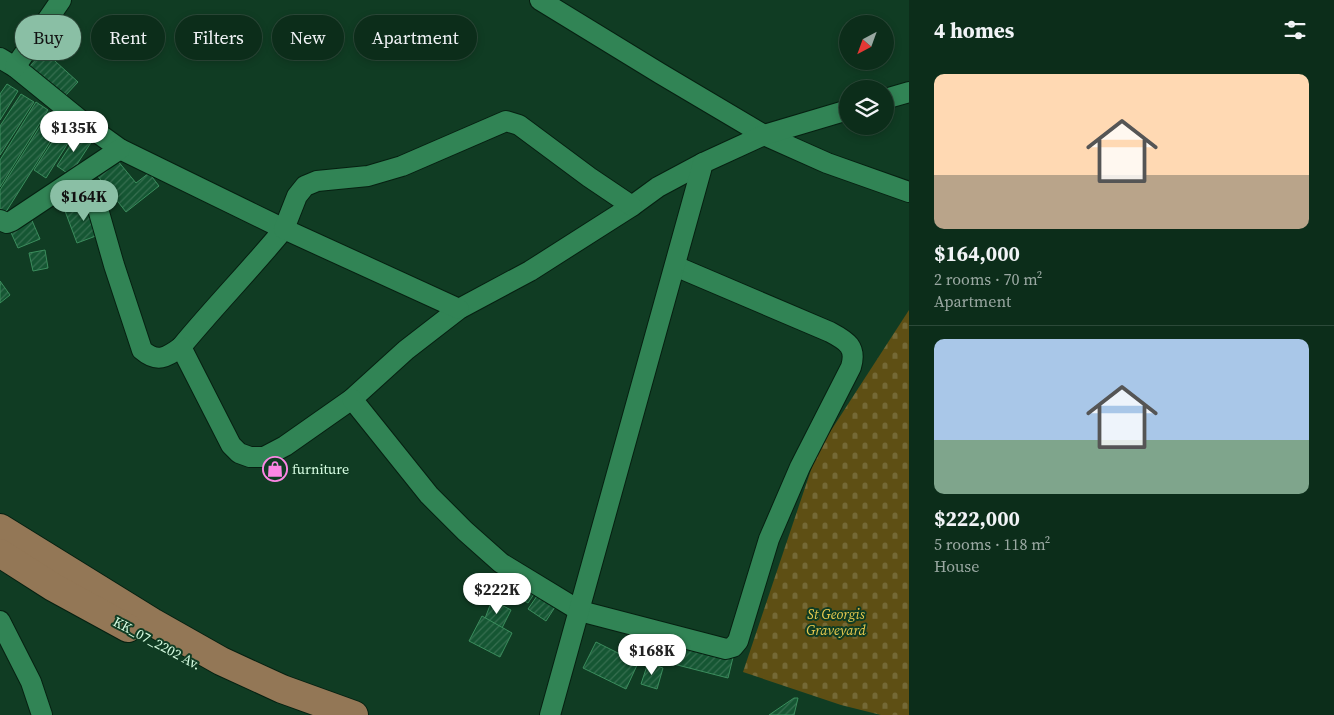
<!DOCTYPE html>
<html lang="en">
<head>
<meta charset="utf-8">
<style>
  :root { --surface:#0c2d1a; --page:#153523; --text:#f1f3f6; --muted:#9aa8a2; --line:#2c4939; --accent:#8abfa5 }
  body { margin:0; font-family:"Source Serif 4",serif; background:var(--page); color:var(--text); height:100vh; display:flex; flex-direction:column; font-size:19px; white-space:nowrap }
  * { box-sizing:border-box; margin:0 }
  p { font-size:16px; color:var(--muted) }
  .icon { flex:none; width:28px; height:28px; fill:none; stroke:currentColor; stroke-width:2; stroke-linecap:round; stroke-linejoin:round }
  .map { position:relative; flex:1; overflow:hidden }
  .panel { display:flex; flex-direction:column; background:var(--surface); width:425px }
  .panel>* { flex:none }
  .hud { position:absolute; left:15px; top:15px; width:475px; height:45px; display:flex; gap:10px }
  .needle { width:32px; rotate:221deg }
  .tools { position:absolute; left:839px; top:15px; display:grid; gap:10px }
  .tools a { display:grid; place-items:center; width:55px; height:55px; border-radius:50%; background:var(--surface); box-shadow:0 2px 8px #0003,0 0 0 1px var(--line); font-size:25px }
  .price { position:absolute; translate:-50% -42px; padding:0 11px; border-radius:18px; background:#fff; color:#222; font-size:16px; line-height:32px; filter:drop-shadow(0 1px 2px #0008) }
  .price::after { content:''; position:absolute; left:50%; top:30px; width:15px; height:11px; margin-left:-8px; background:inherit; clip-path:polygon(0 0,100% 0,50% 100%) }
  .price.current { background:var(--accent); color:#111 }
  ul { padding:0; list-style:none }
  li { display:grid; align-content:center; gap:10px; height:265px; padding:0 25px }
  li+li { border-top:1px solid var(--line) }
  li span { display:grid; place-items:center; height:155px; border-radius:10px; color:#555 }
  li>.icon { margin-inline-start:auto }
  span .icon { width:90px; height:90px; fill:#fffc; stroke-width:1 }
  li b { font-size:21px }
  h2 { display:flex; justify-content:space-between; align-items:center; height:60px; padding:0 25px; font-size:21px }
  .tag { padding:0 18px; border-radius:22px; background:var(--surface); box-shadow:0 2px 8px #0003,0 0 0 1px var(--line); font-size:18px; line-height:45px }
  .tag.current { background:var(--accent); color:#111 }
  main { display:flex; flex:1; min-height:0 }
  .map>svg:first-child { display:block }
</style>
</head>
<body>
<main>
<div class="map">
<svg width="909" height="715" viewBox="0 0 909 715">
  <defs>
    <pattern id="cemetery-stones" width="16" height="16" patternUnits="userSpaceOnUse" patternTransform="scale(1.25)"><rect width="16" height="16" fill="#5e4f14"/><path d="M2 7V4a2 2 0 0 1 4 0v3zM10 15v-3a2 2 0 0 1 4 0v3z" fill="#746936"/></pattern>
    <pattern id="building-hatch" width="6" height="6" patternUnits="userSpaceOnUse" patternTransform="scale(1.25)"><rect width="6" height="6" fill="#155633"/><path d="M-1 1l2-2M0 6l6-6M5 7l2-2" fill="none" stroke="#366f50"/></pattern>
  </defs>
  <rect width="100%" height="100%" fill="#103c23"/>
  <path fill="url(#cemetery-stones)" d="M909,310V715H881L841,705L743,672L817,452Z"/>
  <g fill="url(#building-hatch)" stroke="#3b8d5d">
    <path d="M44,51L78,82L64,97L30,66Z"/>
    <path d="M7,84L18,91L0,120V94Z"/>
    <path d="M21,94L34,102L0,155V126Z"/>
    <path d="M36,102L48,110L0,187V160Z"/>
    <path d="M49,112L63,121L4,215L0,213V190Z"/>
    <path d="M63,125L75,132L46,178L34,170Z"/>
    <path d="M79,132L92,141L70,175L57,166Z"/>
    <path d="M117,160L136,183L149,173L159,186L126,212L97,175Z"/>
    <path d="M92,201L104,233L77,243L65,211Z"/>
    <path d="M30,216L40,239L18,248L8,226Z"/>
    <path d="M45,250L48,268L33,271L29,253Z"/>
    <path d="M0,281L10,295L0,303Z"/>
    <path d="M515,578L536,591L528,603L507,590Z"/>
    <path d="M537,596L555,607L546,621L528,609Z"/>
    <path d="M492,600L511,610L501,630L484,621Z"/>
    <path d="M482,616L512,633L500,657L469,641Z"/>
    <path d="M662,630L735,649L728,678L654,659Z"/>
    <path d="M596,642L638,663L626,689L583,668Z"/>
    <path d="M648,663L663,668L657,689L641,684Z"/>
    <path d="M794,698H798L794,715H769Z"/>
  </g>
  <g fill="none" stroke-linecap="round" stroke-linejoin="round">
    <defs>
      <g id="street">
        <path d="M540,0L661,74L764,135L827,163L909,192"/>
        <path d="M0,58L15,67L84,123L120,149L284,229C251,269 214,307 181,347"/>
        <path d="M15,67L61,0"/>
        <path d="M885,99L909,92"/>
        <path d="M98,209L114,265L142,350C157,363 166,358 181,347L231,445L239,453L250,457H264L285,446L352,399L406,350L459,309L530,271L632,206L658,187L703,163"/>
        <path d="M0,220L7,223L12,221L120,149"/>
        <path d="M459,309L284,229L297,196L305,186L317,181L368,176L402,166L506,121L519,125L589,177L632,206"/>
        <path d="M352,399L429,495L465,531L501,563L580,611L726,649L733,647L738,641L769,539L800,467L851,367C857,347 847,341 830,332L675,266"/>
        <path d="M0,621L31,682L42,715"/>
        <path d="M550,715L703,163L764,135L848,110"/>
      </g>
      <g id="primary">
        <path d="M0,528L152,622L221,661L282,689L354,715"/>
        <path d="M0,553L53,587L128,628"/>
      </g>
    </defs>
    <use href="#street" stroke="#062011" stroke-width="22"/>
    <use href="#primary" stroke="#062011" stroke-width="30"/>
    <use href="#street" stroke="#318455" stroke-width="20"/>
    <use href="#primary" stroke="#937756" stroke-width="28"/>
  </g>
  <defs>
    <symbol id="shop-ring" viewBox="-11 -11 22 22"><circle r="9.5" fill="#103c23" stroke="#fc86e4" stroke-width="1.5"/><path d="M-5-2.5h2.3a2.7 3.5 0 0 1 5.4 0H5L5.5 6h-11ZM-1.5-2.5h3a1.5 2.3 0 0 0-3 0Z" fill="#fc86e4"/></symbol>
  </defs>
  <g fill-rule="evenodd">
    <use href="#shop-ring" x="261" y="455" width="28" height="28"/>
  </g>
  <g text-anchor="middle" stroke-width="4" stroke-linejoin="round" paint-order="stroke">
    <g font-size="14" fill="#d6fde2" stroke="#103c23" text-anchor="start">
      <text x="292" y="474">furniture</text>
    </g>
    <g font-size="14" font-style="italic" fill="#e8ca4f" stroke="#103c23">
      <text x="836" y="619">St Georgis<tspan x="836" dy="16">Graveyard</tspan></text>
    </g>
    <g font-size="14" fill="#d6fde2" stroke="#103c23">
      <text transform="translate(157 643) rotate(28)" y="5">KK_07_2202 Av.</text>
    </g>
  </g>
</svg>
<div class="tools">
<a><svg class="needle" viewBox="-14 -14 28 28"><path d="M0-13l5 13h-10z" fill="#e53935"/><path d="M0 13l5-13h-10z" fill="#9aa8a2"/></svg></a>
<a><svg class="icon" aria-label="layers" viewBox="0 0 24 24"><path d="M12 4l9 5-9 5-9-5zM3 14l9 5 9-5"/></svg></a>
</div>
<b class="price" style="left:74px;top:153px">$135K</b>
<b class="price current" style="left:84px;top:222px">$164K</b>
<b class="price" style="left:497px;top:615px">$222K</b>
<b class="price" style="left:652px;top:676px">$168K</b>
<div class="hud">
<a class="tag current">Buy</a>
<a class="tag">Rent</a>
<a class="tag">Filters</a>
<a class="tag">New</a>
<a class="tag">Apartment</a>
</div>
</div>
<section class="panel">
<h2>4 homes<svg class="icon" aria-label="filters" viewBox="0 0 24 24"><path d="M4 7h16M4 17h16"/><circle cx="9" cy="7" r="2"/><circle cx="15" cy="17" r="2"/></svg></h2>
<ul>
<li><span style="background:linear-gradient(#ffd9b3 65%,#b9a48a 0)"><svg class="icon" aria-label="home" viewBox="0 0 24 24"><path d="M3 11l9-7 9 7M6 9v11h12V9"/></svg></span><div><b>$164,000</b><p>2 rooms · 70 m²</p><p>Apartment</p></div></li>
<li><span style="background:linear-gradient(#a9c7e8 65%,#7fa58c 0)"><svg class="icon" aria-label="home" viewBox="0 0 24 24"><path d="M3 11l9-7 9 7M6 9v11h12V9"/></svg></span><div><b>$222,000</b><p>5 rooms · 118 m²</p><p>House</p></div></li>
</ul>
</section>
</main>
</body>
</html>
